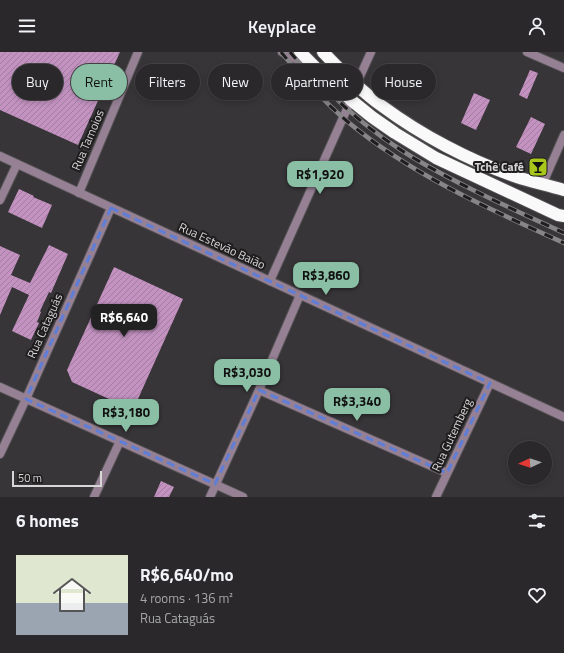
<!DOCTYPE html>
<html lang="en">
<head>
<meta charset="utf-8">
<style>
  :root { --surface:#2a282a; --page:#363436; --text:#f1f3f6; --muted:#a5a6a8; --line:#464447; --accent:#8abfa5 }
  body { margin:0; font-family:"Titillium Web",sans-serif; background:var(--page); color:var(--text); height:100vh; display:flex; flex-direction:column; font-size:15px; white-space:nowrap }
  * { box-sizing:border-box; margin:0 }
  p { font-size:13px; color:var(--muted) }
  .icon { flex:none; width:22px; height:22px; fill:none; stroke:currentColor; stroke-width:2; stroke-linecap:round; stroke-linejoin:round }
  .map { position:relative; height:445px; overflow:hidden }
  .panel { display:flex; flex-direction:column; background:var(--surface); flex:1 }
  .panel>* { flex:none }
  .top-card { position:absolute; left:12px; top:12px; width:540px; height:36px; display:flex; gap:8px }
  .needle { width:26px; rotate:266deg }
  .buttons { position:absolute; left:508px; top:389px; display:grid; gap:8px }
  .buttons a { display:grid; place-items:center; width:44px; height:44px; border-radius:50%; background:var(--surface); box-shadow:0 2px 6px #0003,0 0 0 1px var(--line); font-size:20px }
  .scale { position:absolute; left:12px; bottom:10px; width:90px; box-sizing:border-box; padding-left:4px; border:2px solid #d8d7d8; border-top:0; font-size:11px; line-height:14px; white-space:nowrap; color:#d8d7d8; -webkit-text-stroke:3px #1f1d1e; paint-order:stroke }
  .price { position:absolute; translate:-50% -34px; padding:0 9px; border-radius:8px; background:var(--accent); color:#111; font-size:13px; line-height:26px; filter:drop-shadow(0 1px 2px #0008) }
  .price::after { content:''; position:absolute; left:50%; top:24px; width:12px; height:9px; margin-left:-6px; background:inherit; clip-path:polygon(0 0,100% 0,50% 100%) }
  .price.on { background:#222; color:#fff }
  ul { padding:0; list-style:none }
  li { display:flex; align-items:center; gap:12px; height:100px; padding:0 16px }
  li+li { border-top:1px solid var(--line) }
  li span { display:grid; place-items:center; flex:none; width:112px; height:80px; border-radius:0px; color:#555 }
  li>.icon { margin-inline-start:auto }
  span .icon { width:48px; height:48px; fill:#fffc; stroke-width:1 }
  li b { font-size:17px }
  h2 { display:flex; justify-content:space-between; align-items:center; height:48px; padding:0 16px; font-size:17px }
  .pill { padding:0 14px; border-radius:18px; background:var(--surface); box-shadow:0 2px 6px #0003,0 0 0 1px var(--line); font-size:14px; line-height:36px }
  .pill.on { background:var(--accent); color:#111 }
  header { display:flex; justify-content:space-between; align-items:center; height:52px; padding:0 16px; background:var(--surface); font-size:18px; font-weight:600 }
  .map>svg:first-child { display:block }
</style>
</head>
<body>
<header><svg class="icon" aria-label="menu" viewBox="0 0 24 24"><path d="M4 6h16M4 12h16M4 18h16"/></svg>Keyplace<svg class="icon" aria-label="person" viewBox="0 0 24 24"><circle cx="12" cy="8" r="4"/><path d="M4 21q1-7 8-7t8 7"/></svg></header>
<div class="map">
<svg width="564" height="445" viewBox="0 0 564 445">
  <defs>
    <pattern id="building-hatch" width="6" height="6" patternUnits="userSpaceOnUse"><rect width="6" height="6" fill="#c392c1"/><path d="M-1 1l2-2M0 6l6-6M5 7l2-2" fill="none" stroke="#a27ea1"/></pattern>
  </defs>
  <rect width="100%" height="100%" fill="#383538"/>
  <g fill="url(#building-hatch)">
    <path d="M0,0H120L78,93L0,58Z"/>
    <path d="M530,18L538,21L527,47L519,43Z"/>
    <path d="M474,41L490,48L476,78L461,71Z"/>
    <path d="M531,65L545,72L531,102L516,95Z"/>
    <path d="M19,137L34,144L33,145L52,153L42,176L8,160Z"/>
    <path d="M49,193L68,202L51,241L49,240L40,259L41,260L37,270L39,271L31,288L12,279L29,243L12,235L0,263V194L20,203L11,223L30,231Z"/>
    <path d="M114,215L183,247L133,358L72,330L67,318Z"/>
    <path d="M161,429L174,435L169,445H154Z"/>
  </g>
  <g fill="none" stroke-linecap="round" stroke-linejoin="round">
    <defs>
      <g id="street">
        <path d="M282,0L311,15"/>
        <path d="M527,0L564,16"/>
        <path d="M356,33L371,0"/>
        <path d="M0,104L564,365"/>
        <path d="M543,131L564,83"/>
        <path d="M79,141L138,0"/>
        <path d="M0,148L17,112"/>
        <path d="M270,229L351,48"/>
        <path d="M0,335L243,445"/>
        <path d="M259,338L447,421"/>
        <path d="M0,402L26,347L111,156"/>
        <path d="M94,445L120,389"/>
        <path d="M210,445L259,338L300,243"/>
        <path d="M436,445L490,331"/>
      </g>
      <g id="highway">
        <path d="M300,0L319,19L351,48L372,65L395,81L436,106L558,163L564,164"/>
        <path d="M323,0C341,19 360,38 382,54C421,83 470,109 517,125C532,130 548,133 564,138"/>
      </g>
    </defs>
    <use href="#street" stroke="#555255" stroke-width="10"/>
    <use href="#highway" stroke="#555255" stroke-width="14"/>
    <use href="#street" stroke="#958094" stroke-width="8"/>
    <use href="#highway" stroke="#f9f9f9" stroke-width="12"/>
    <defs>
      <g id="rail">
        <path d="M281,0C301,24 323,49 348,70C412,123 489,157 564,191"/>
        <path d="M290,0C301,13 313,26 326,37C349,60 374,81 401,98C424,113 449,126 473,138C503,153 534,167 564,181"/>
      </g>
    </defs>
    <use href="#rail" stroke="#878587" stroke-width="4.5"/>
    <use href="#rail" stroke="#1f1d1e" stroke-width="3" stroke-dasharray="9" stroke-linecap="butt"/>
  </g>
  <path fill="none" stroke="#5e7ed8" stroke-width="3" stroke-dasharray="8 5" stroke-linejoin="round" d="M111,156L490,331L447,421L259,338L215,432L26,347Z"/>
  <defs>
    <symbol id="bar-square" viewBox="-11 -11 22 22"><rect x="-9" y="-9" width="18" height="18" rx="4" fill="#a9c71b" stroke="#1f1d1e"/><path d="M-6-5H6L.8 .8V4.5H3.5V6h-7V4.5H-.8V.8Z" fill="#111"/></symbol>
  </defs>
  <g fill-rule="evenodd">
    <use href="#bar-square" x="527" y="104" width="22" height="22"/>
  </g>
  <g text-anchor="middle" stroke-width="4" stroke-linejoin="round" paint-order="stroke">
    <g font-size="12" fill="#d8d7d8" stroke="#1f1d1e">
      <text transform="translate(88 88) rotate(-67)" y="4">Rua Tamoios</text>
      <text transform="translate(222 194) rotate(25)" y="4">Rua Estevão Baião</text>
      <text transform="translate(45 274) rotate(-66)" y="4">Rua Cataguás</text>
      <text transform="translate(452 383) rotate(-65)" y="4">Rua Gutemberg</text>
    </g>
    <g font-size="12" font-weight="bold" fill="#d8d7d8" stroke="#1f1d1e" text-anchor="end">
      <text x="524" y="119">Tchê Café</text>
    </g>
  </g>
</svg>
<div class="buttons">
<a><svg class="needle" viewBox="-14 -14 28 28"><path d="M0-13l5 13h-10z" fill="#e53935"/><path d="M0 13l5-13h-10z" fill="#a5a6a8"/></svg></a>
</div>
<div class="scale">50 m</div>
<b class="price" style="left:320px;top:143px">R$1,920</b>
<b class="price" style="left:326px;top:244px">R$3,860</b>
<b class="price on" style="left:124px;top:286px">R$6,640</b>
<b class="price" style="left:247px;top:341px">R$3,030</b>
<b class="price" style="left:357px;top:370px">R$3,340</b>
<b class="price" style="left:126px;top:381px">R$3,180</b>
<div class="top-card">
<a class="pill">Buy</a>
<a class="pill on">Rent</a>
<a class="pill">Filters</a>
<a class="pill">New</a>
<a class="pill">Apartment</a>
<a class="pill">House</a>
</div>
</div>
<section class="panel">
<h2>6 homes<svg class="icon" aria-label="filters" viewBox="0 0 24 24"><path d="M4 7h16M4 17h16"/><circle cx="9" cy="7" r="2"/><circle cx="15" cy="17" r="2"/></svg></h2>
<ul>
<li><span style="background:linear-gradient(#dfe7d0 60%,#9aa5b1 0)"><svg class="icon" aria-label="home" viewBox="0 0 24 24"><path d="M3 11l9-7 9 7M6 9v11h12V9"/></svg></span><div><b>R$6,640/mo</b><p>4 rooms · 136 m²</p><p>Rua Cataguás</p></div><svg class="icon" aria-label="heart" viewBox="0 0 24 24"><path d="M12 20l-8-8c-3-5 5-10 8-4 3-6 11-1 8 4z"/></svg></li>
</ul>
</section>
</body>
</html>
